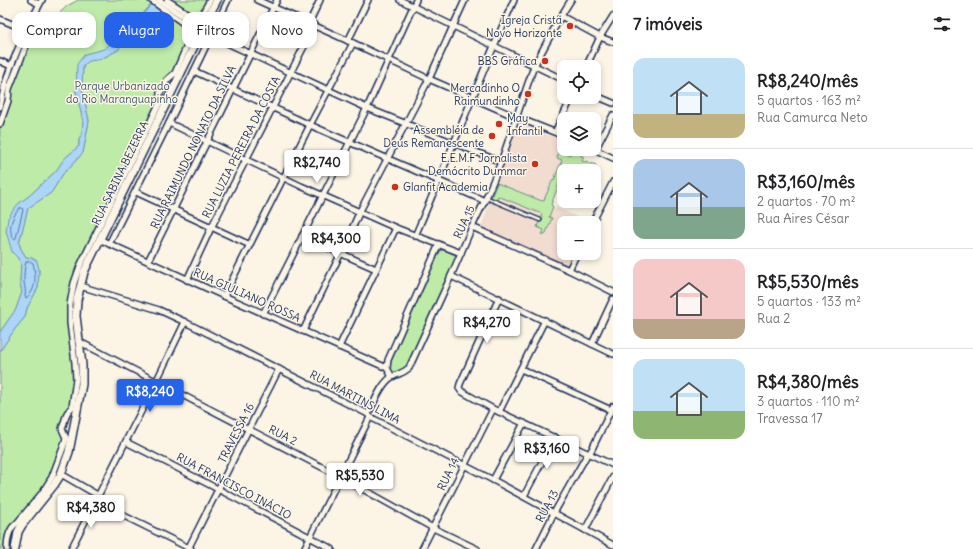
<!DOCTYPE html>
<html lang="pt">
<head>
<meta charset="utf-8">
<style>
  :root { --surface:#fff; --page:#f2f2f2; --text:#202124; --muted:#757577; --line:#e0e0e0; --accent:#2563eb }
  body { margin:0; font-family:Delius,sans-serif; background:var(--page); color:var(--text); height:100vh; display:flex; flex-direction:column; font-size:15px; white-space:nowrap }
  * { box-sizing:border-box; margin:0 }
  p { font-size:13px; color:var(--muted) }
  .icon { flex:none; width:22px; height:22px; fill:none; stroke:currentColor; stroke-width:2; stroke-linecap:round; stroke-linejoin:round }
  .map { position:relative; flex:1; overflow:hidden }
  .panel { display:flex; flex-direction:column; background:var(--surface); width:360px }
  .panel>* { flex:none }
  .hud { position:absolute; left:12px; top:12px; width:380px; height:36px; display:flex; gap:8px }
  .buttons { position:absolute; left:557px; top:60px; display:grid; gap:8px }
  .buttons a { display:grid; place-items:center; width:44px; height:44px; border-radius:8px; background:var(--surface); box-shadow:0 2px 6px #0003; font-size:20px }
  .price { position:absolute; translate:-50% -34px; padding:0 9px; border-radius:4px; background:#fff; color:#222; font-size:13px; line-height:26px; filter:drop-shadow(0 1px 2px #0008) }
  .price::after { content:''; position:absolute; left:50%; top:24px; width:12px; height:9px; margin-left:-6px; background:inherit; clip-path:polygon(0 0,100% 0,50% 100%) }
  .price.active { background:var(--accent); color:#fff }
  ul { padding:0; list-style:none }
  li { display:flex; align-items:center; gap:12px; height:100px; padding:0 20px }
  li+li { border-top:1px solid var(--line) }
  li span { display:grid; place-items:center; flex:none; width:112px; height:80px; border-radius:12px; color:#555 }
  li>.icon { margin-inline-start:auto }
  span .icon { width:48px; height:48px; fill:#fffc; stroke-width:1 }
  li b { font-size:17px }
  h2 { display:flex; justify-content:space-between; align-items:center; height:48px; padding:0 20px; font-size:17px }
  .chip { padding:0 14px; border-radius:12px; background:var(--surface); box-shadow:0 2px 6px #0003; font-size:14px; line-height:36px }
  .chip.active { background:var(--accent); color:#fff }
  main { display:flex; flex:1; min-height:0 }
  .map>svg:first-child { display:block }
</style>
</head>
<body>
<main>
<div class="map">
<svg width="613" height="549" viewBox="0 0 613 549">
  <rect width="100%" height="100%" fill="#fcf5e5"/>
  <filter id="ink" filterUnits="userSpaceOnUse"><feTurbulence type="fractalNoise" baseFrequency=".025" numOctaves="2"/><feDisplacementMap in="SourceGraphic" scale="8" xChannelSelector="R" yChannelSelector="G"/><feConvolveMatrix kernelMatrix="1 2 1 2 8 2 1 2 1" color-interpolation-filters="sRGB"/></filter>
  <g filter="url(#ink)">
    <path fill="#f2dcd0" d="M521,124L525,125L564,142V149H573L551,205L588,222L587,223H564V253H573L567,264L565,265L481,226L518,126Z"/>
    <g fill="#bfeba9" stroke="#6d8d84">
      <path d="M78,0H151L153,2L133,26L104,50L85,54L76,91L83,121L82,133L79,139V146L64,159L56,171L29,196L18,204L17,257L21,263L20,283L22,292L16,309L0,332V124L9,89L31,33L52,20L67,6Z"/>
      <path d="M169,0H210L198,18Z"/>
      <path d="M162,8L192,31L175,73L160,93L159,104L83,258L70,304L74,393L62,429L66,438L52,477L13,526L7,549H0V351L15,329L25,317L27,308L38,288L39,270L32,258L26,257L21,249L19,243L28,208L51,193L63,174L83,153L89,121L82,88L83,66L89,61L101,59L118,50L123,42L130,36L137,34L150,26Z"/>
      <path d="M573,149H580V152L582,153L581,156L584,157L582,161L585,162L586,161L596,165L594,172V171H580L566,165L551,205L553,206L549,217L552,218L546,233L542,235L544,230L537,227L542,214L498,196L496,200L491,198L497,183L542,201L543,200H544L553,179L554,180L562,160L557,158L559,151L570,155Z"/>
      <path d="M444,250L455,255L456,258L407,366L405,369L394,374L391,370L390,364L440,251Z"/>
    </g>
    <path fill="#acd5f7" stroke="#7293ba" d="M155,0H169L150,26L137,34L130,36L123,42L118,50L101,59L89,61L83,66L82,88L89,121L83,153L63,174L51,193L28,208L19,243L21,249L26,257L32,258L37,261L39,270L38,288L27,308L25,317L15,329L0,351V332L16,309L22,292L20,283L21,263L17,257L12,252L6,231L8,218L14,209L18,204L29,196L56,171L64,159L79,146V139L82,133L83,121L76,91L77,64L85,54L104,49L133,26Z"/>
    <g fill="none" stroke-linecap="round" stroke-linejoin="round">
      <g stroke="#55719b" stroke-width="1">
        <path d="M20,208H22L23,210L16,238L14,239C7,230 12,216 20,208Z"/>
        <path d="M30,261L33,263C36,275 37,290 26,298L25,296C26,291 25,288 24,283C24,276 24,268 26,262Z"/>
      </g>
      <defs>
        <path id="lane" d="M487,198L540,220"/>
        <g id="street">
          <path d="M31,0L39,4"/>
          <path d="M159,0L210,35L367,108L501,162"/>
          <path d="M167,0L196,19L201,16L210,0"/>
          <path d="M257,0L353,43L429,79L516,117L564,136"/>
          <path d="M400,0L564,80"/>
          <path d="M561,16L600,37L613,42"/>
          <path d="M0,19L26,30"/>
          <path d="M309,23L320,0"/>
          <path d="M348,41L368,0"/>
          <path d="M0,61L11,66"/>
          <path d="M586,67L600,37L613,16"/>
          <path d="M194,71L310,125L485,201"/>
          <path d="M594,95L613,103"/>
          <path d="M0,107L5,84L11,66L26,30L42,0"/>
          <path d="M169,123L301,186L396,228L461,253"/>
          <path d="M0,124L8,101L9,89L31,33"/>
          <path d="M555,132L572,97"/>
          <path d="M594,149L613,158"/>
          <path d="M595,150L613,115"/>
          <path d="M136,192L250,245"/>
          <path d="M592,223L613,182"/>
          <path d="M472,227L569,270L613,292"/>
          <path d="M302,236L376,269"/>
          <path d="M415,236C449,158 479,78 514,0"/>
          <path d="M99,239L224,296L387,368"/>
          <path d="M109,244L169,123L228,0"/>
          <path d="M148,261L277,0"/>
          <path d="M569,270L577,253"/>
          <path d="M451,276L613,354"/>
          <path d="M187,280L211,228L315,25"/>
          <path d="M80,286L159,310L185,322L368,414L370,417L493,480L613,545"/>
          <path d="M224,296L310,125L353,43"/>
          <path d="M499,298L460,384L459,388L461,391L493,409L613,465"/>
          <path d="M263,314L367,108L416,0"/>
          <path d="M303,331L341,253L360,211L429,79L465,0"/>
          <path d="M78,341L341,477L433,528L477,549"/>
          <path d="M592,344L613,299"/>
          <path d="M339,347L396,228"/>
          <path d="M521,369L611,410"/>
          <path d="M392,377L387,368L388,360L439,244"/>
          <path d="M499,412L545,320"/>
          <path d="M368,414C374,403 382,382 392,377C399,373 402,374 409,368L451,276L472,227L486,198L501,162L534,66L561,16L571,0"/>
          <path d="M126,442C196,477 264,513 332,549"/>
          <path d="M590,453L613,406"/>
          <path d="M61,474L99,496"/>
          <path d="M493,480L524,423"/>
          <path d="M524,496L555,437"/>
          <path d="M96,502L191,549"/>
          <path d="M585,530L613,477"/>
          <path d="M7,549C7,540 8,529 17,523L42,493L52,477L63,448L66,438L62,429L67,413L72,407L76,379L75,363L70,323V304L74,283L80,266L159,104L160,93L167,80L175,73L192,34V31L190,28L151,0"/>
          <path d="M71,549L156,382L185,322"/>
          <path d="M188,549L279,369"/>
          <path d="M304,549L370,417"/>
          <path d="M422,549L493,409"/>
          <path d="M536,549L554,513L588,453"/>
        </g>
        <path id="secondary" d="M15,549L18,532L22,525L54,485L61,474L69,452L82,384V365L76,316L77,300L84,272L198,38L201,30L217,0"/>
      </defs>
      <use href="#lane" stroke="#1b2f5e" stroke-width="5.5"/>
      <use href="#street" stroke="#1b2f5e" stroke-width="8"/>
      <use href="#secondary" stroke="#1b2f5e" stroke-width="10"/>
      <use href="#lane" stroke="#fcf5e5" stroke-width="2.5"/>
      <use href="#street" stroke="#fcf5e5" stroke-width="5"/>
      <use href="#secondary" stroke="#fcf5e5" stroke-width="7"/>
    </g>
  </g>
  <g fill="#c8321e" stroke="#fcf5e5" stroke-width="1.5">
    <circle cx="570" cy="26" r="4"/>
    <circle cx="545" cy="61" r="4"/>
    <circle cx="528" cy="94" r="4"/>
    <circle cx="499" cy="124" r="4"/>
    <circle cx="492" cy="136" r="4"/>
    <circle cx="535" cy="164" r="4"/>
    <circle cx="395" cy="187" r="4"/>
  </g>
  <g text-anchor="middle" stroke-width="3" stroke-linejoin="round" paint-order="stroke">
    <g font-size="11" fill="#1b2f5e" stroke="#fcf5e5" text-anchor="end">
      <text x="562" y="24">Igreja Cristã<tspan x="562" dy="13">Novo Horizonte</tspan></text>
      <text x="537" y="65">BBS Gráfica</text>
      <text x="520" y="92">Mercadinho O<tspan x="520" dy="13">Raimundinho</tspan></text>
      <text x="507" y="122" text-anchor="start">May<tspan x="507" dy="13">Infantil</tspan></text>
      <text x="484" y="134">Assembléia de<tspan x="484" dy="13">Deus Remanescente</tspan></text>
      <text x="527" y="162">E.E.M.F Jornalista<tspan x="527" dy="13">Demócrito Dummar</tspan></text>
      <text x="403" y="191" text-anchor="start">Glanfit Academia</text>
    </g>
    <g font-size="11" fill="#3c556d" stroke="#fcf5e5">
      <text x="122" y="90">Parque Urbanizado<tspan x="122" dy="13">do Rio Maranguapinho</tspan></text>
    </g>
    <g font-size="11" fill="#1b2f5e" stroke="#fcf5e5">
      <text transform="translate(193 147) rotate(-64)" y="4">RUA RAIMUNDO NONATO DA SILVA</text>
      <text transform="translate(241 147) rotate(-63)" y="4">RUA LUZIA PEREIRA DA COSTA</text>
      <text transform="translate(120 173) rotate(-64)" y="4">RUA SABINA BEZERRA</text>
      <text transform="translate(464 222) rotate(-65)" y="4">RUA 15</text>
      <text transform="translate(247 295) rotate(24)" y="4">RUA GIULIANO ROSSA</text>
      <text transform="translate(355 397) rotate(28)" y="4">RUA MARTINS LIMA</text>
      <text transform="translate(236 433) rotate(-63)" y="4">TRAVESSA 16</text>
      <text transform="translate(283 435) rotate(27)" y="4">RUA 2</text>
      <text transform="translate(448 474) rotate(-64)" y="4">RUA 14</text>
      <text transform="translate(234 486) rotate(28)" y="4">RUA FRANCISCO INÁCIO</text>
      <text transform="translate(547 506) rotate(-62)" y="4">RUA 13</text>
    </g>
  </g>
</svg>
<div class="buttons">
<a><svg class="icon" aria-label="locate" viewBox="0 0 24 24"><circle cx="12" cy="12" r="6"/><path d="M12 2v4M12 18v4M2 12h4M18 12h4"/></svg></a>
<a><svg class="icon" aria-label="layers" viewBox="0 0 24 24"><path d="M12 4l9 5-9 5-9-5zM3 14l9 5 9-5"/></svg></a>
<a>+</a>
<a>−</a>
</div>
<b class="price" style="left:317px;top:184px">R$2,740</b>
<b class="price" style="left:336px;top:260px">R$4,300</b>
<b class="price" style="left:487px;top:344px">R$4,270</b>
<b class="price active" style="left:150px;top:413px">R$8,240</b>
<b class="price" style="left:547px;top:470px">R$3,160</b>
<b class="price" style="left:360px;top:497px">R$5,530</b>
<b class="price" style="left:91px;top:529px">R$4,380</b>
<div class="hud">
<a class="chip">Comprar</a>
<a class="chip active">Alugar</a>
<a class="chip">Filtros</a>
<a class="chip">Novo</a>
</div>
</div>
<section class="panel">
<h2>7 imóveis<svg class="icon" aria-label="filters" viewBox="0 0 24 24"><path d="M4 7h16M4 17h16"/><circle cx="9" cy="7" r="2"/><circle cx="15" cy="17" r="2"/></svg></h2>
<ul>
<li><span style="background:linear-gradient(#bfe0f5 70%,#c2b280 0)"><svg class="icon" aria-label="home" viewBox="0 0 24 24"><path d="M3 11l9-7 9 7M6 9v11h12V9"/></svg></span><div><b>R$8,240/mês</b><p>5 quartos · 163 m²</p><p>Rua Camurca Neto</p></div></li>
<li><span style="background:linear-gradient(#a9c7e8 60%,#7fa58c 0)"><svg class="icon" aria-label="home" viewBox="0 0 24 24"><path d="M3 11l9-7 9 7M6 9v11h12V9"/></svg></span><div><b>R$3,160/mês</b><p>2 quartos · 70 m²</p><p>Rua Aires César</p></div></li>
<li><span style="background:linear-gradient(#f6c9c9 75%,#b9a48a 0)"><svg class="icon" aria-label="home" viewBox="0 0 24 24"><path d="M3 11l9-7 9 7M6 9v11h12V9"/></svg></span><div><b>R$5,530/mês</b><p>5 quartos · 133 m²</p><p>Rua 2</p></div></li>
<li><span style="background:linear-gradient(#bfe0f5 65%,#8fb573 0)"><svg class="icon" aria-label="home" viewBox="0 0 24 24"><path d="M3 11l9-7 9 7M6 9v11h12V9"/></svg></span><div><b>R$4,380/mês</b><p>3 quartos · 110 m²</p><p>Travessa 17</p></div></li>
</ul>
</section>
</main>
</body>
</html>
